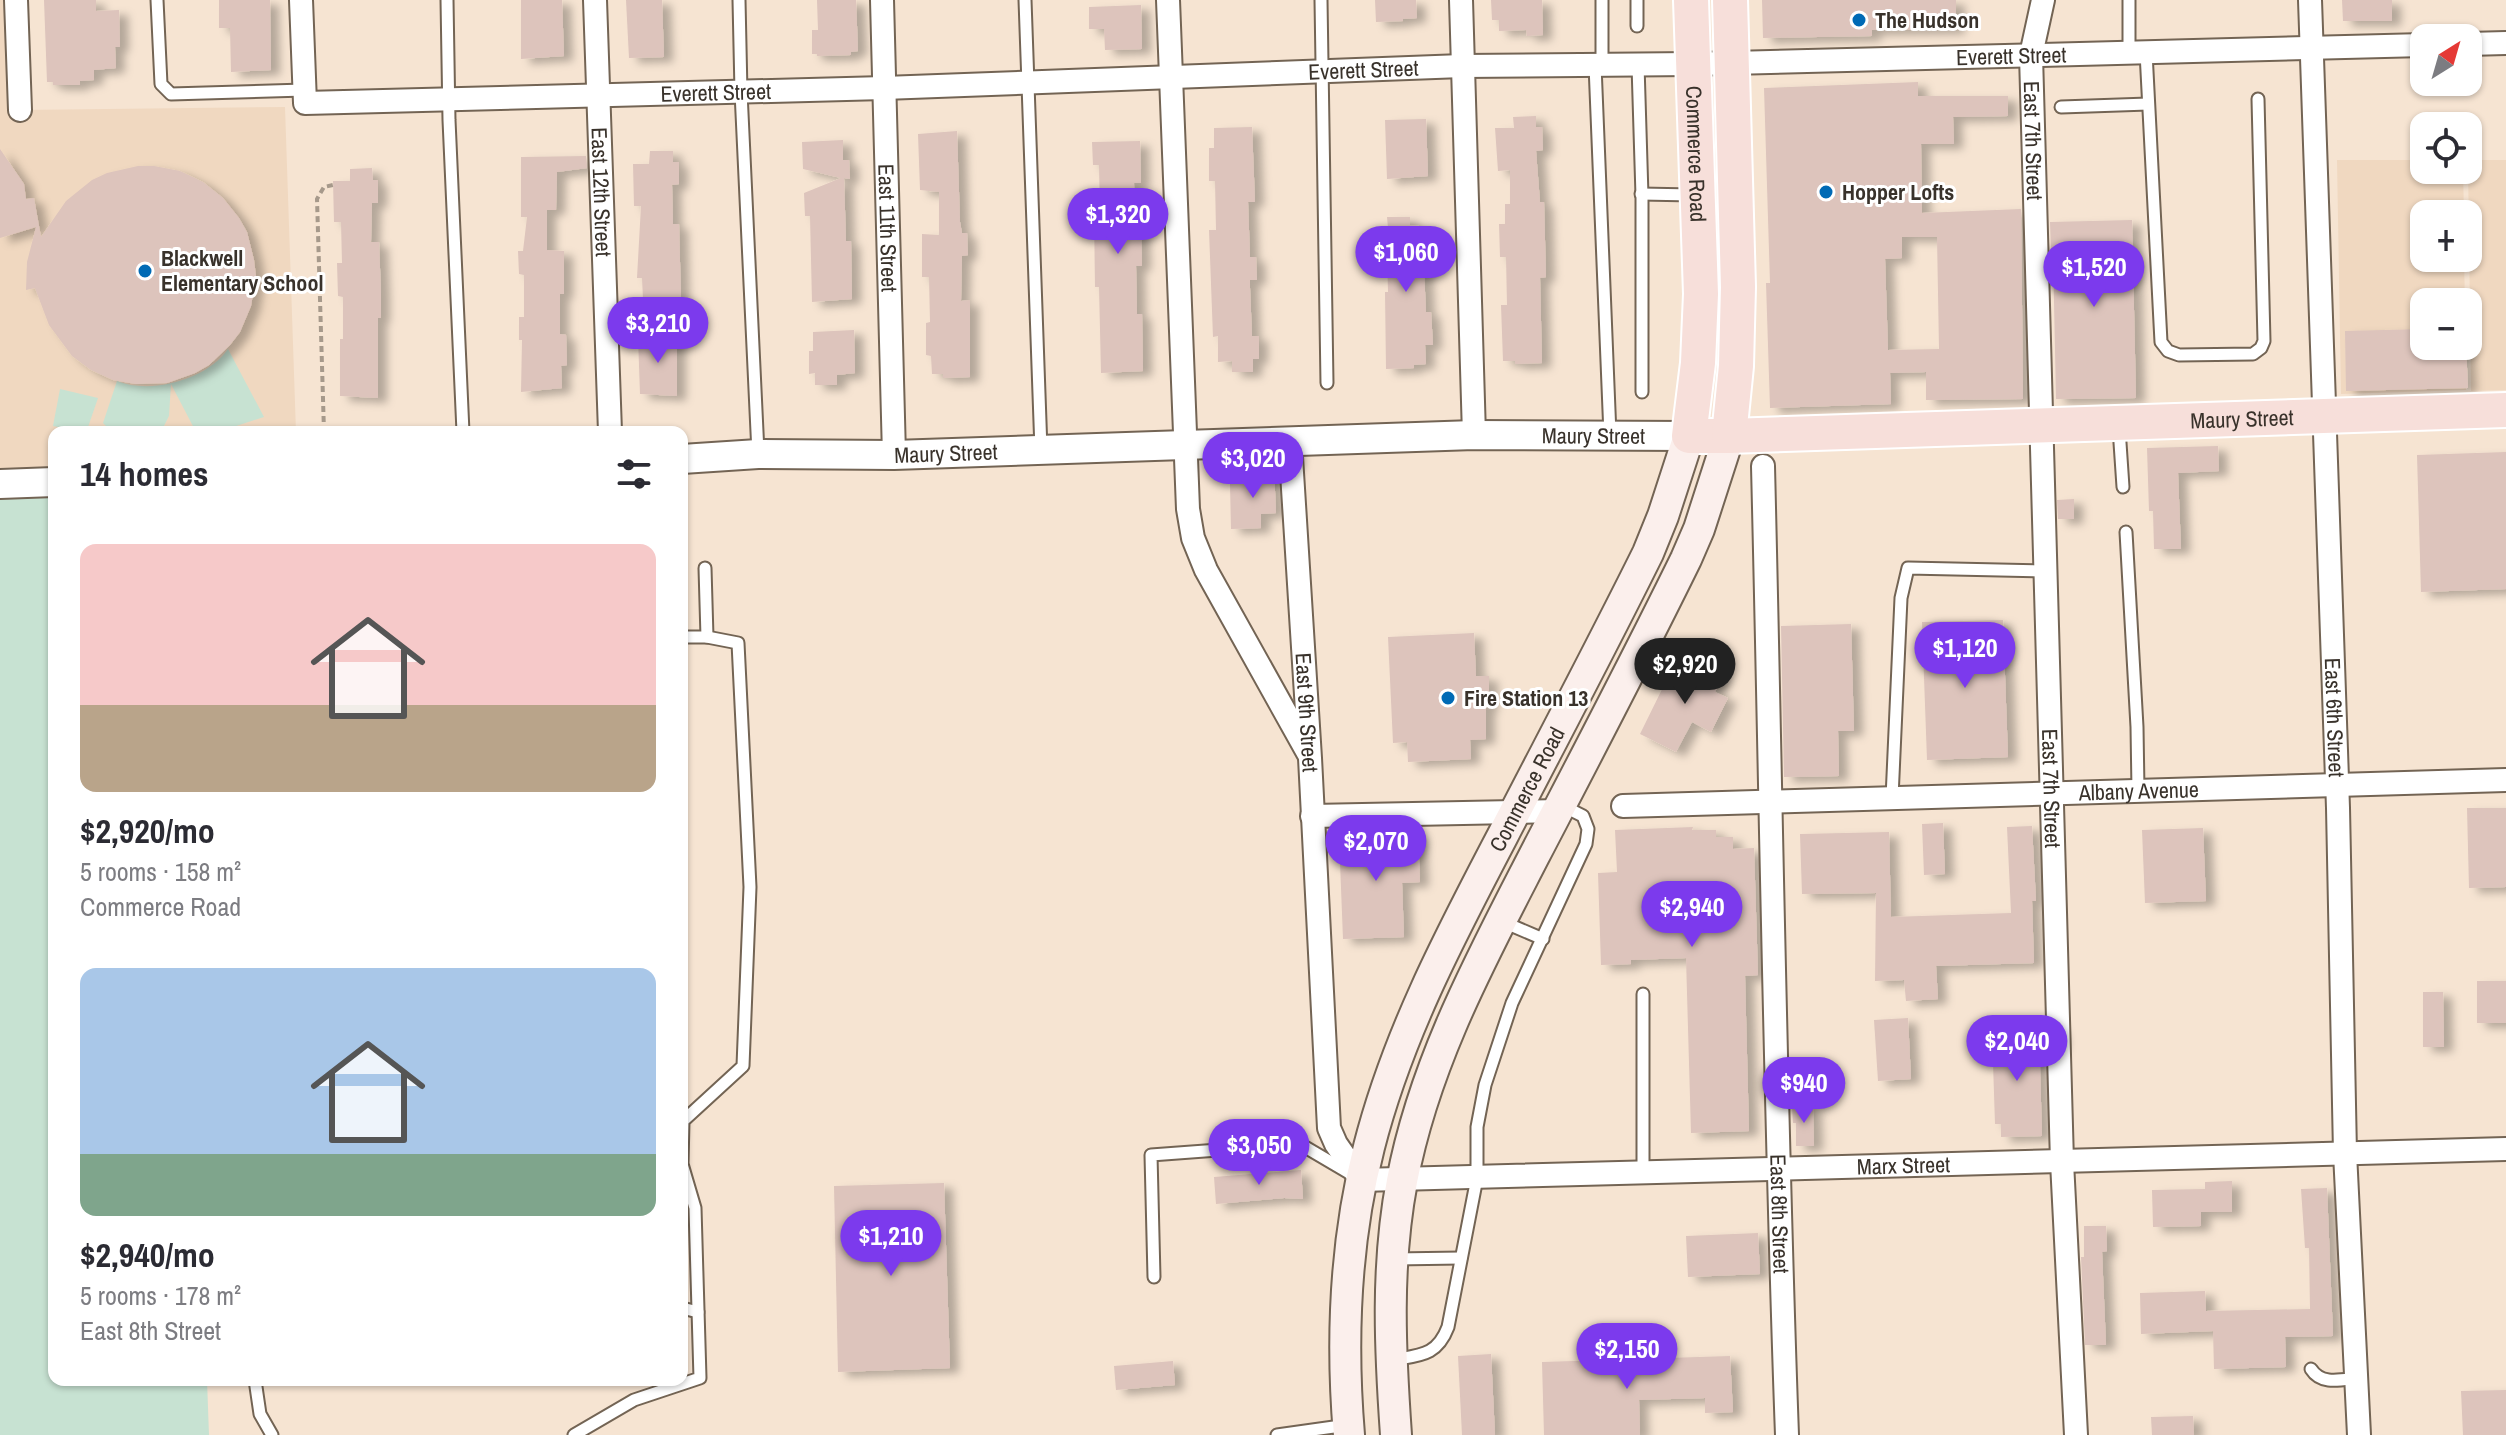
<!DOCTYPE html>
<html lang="en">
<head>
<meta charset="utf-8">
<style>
  :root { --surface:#fff; --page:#f7f7f7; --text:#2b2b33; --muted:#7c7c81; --accent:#7c3aed }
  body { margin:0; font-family:"Archivo Narrow",sans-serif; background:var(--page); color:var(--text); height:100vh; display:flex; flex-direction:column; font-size:30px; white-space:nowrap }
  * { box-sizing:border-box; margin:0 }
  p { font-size:26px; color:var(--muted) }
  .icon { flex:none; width:44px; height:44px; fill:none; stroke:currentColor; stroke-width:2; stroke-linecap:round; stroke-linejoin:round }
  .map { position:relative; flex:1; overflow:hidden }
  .side { position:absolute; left:48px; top:426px; width:640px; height:960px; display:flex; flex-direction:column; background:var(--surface); border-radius:16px; box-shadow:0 2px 6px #0004 }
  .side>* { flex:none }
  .needle { width:52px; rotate:37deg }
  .tools { position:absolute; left:2410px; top:24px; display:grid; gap:16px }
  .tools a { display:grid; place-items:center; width:72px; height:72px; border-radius:16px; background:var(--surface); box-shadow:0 2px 6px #0004; font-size:40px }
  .price { position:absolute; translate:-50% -68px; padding:0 18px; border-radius:28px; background:var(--accent); color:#fff; font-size:26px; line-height:52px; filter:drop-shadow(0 2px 4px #0008) }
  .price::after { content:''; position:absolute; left:50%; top:48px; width:24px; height:18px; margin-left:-12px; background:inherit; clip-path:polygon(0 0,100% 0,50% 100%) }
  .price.selected { background:#222; color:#fff }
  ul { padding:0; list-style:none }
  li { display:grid; align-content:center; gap:16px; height:424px; padding:0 32px }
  li span { display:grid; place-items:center; height:248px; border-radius:16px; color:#555 }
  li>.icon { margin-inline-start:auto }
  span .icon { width:144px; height:144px; fill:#fffc; stroke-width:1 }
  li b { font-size:34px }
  h2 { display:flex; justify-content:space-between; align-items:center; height:96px; padding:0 32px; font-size:34px }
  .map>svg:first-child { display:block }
</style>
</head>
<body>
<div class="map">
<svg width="2506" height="1435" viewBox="0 0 2506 1435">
  <defs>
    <filter id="shadow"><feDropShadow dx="9" dy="5" stdDeviation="4" flood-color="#0004"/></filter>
  </defs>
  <rect width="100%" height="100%" fill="#f6e4d2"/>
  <g fill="#f0d8c0">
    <path d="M0,0H16L20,110L285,107L296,432H54V482L0,483Z"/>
    <path d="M2337,160H2424V170H2463L2464,214H2424V258H2464L2465,302H2424V346H2465L2466,390L2341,394Z"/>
    <path d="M2468,160H2506V390L2471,391Z"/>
  </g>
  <g fill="#c7e2d2">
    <path d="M228,349L264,417L218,432H196L171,384L169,416L161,432H112L103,423L117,381C151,395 208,379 228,349Z"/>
    <path d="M60,389L98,398L87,430L83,432L53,426Z"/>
    <path d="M54,482V1380H207L209,1435H0V483Z"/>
  </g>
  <g fill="#ddc4bc" fill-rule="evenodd" filter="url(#shadow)">
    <path d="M44,0H96V11L119,10L120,47H115L116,68L94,70V80L80,81V85H53V82H47Z"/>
    <path d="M219,0H270L271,70L231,72L230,28H219Z"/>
    <path d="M521,0H562L564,56L521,59Z"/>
    <path d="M626,0H662L664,57L629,58Z"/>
    <path d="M817,0H856L858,51L851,52V55L817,56V54H812V30H818Z"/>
    <path d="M1375,0H1416L1417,18L1403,19V21L1376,22Z"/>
    <path d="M1491,0H1542L1543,35L1527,36L1526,30L1499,31V20H1492Z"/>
    <path d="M1762,0H1956V29L1872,30V36L1763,38Z"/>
    <path d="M2342,0H2392V21H2343Z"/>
    <path d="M1141,5L1142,49L1105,50L1104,29H1089V7Z"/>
    <path d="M1918,82V96H2008V116L1953,117L1954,144H1921L1922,213L2021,209L2023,399L1926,400V372L1890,373L1891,404L1770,408L1766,283H1770L1764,88ZM1902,237H1937L1939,349L1888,350L1885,259L1902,258Z"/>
    <path d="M1536,116V127H1542L1543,150L1536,151L1540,202H1544L1546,277L1540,278L1542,363L1515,364V361H1503L1501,305H1507L1506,257H1500L1499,224H1505V204H1510V170L1498,171L1495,128H1514L1513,117Z"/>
    <path d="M1426,119L1428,176L1387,179L1385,120Z"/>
    <path d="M1252,127L1255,202H1248L1250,257H1256L1257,280H1250V288L1252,336H1259V359H1253V372H1232V361L1218,362V336L1213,337L1209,230H1216L1215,181H1209V148H1214V128Z"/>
    <path d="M957,131L960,222L962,233H967L968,255L962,256L961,301L970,300V377L943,378V374H932L931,356L926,355V323L930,322L929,277H922V234L939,235V192L920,190L918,134Z"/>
    <path d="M843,140V160H849L850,179L844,178L846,241H851L852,299L812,302L810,216H805L804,193L841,178L803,169L802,142Z"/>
    <path d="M1140,141L1141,183H1134L1135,230L1141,229L1142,266H1136L1137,314H1142L1143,371L1101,373L1099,287H1095L1094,212H1100L1099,165H1093L1092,142Z"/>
    <path d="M0,149L24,184L26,199L34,198L41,237L66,201L92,180L107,173L138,166H154L180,171L203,182L223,198L239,218L247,232L254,260L256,276L251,306L240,332L230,345L209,365L195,373L167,383L136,384L113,380L91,370L72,356L49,325L35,288L26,290L27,262L36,227L0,238Z"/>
    <path d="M650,151H673V162H679V184L672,185L673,224H679L681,299H643L642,278H637L641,206H634L633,164H649Z"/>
    <path d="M586,156L587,168L557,172L556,210H547V250L564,251V294H560V334L566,335L567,365L561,366L562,388L521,392L522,340H519V317H524V275L519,274L518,251H523L527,217H521V157Z"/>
    <path d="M372,168L373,180H378V203H372L371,242H379L381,294V318H378V398L340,396V339H343V297L338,296L337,263H342L341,222H334L333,181H350V169Z"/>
    <path d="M1387,217H1410V225L1428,227L1429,270H1424L1426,312H1431L1433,345H1425L1426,364L1414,365V368L1386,369L1385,292H1388L1387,252H1382V228H1388Z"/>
    <path d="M2132,220L2136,398L2056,399L2053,253H2051L2050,222Z"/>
    <path d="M2424,329V346H2466L2468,388L2346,391L2345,331Z"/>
    <path d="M854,330L855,373L837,375V385H815V373L809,374V351H813V332Z"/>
    <path d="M677,336V396L640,394L638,337Z"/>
    <path d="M2218,446L2219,471L2178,473L2181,549H2154L2153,511H2149L2147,448Z"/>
    <path d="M2506,452V589L2421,592L2417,455Z"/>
    <path d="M1274,468L1276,513L1261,514V528L1231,529L1230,484L1251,483V469Z"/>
    <path d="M2074,499V519H2058L2057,500Z"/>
    <path d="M2003,620L2008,757L1927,760L1922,622Z"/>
    <path d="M1851,624L1854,731H1838L1839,776L1784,777L1781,626Z"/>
    <path d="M1474,633L1476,676H1489V707H1486V739L1470,740L1471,759L1408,762L1407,742L1393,743L1388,637Z"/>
    <path d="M1690,660L1723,676L1715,692L1728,698L1711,732L1692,722L1676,752L1640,734L1671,671L1683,676Z"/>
    <path d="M2467,808H2506V887L2469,888Z"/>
    <path d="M1943,823L1945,874L1924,875L1922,824Z"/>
    <path d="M2032,826L2036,901H2032L2034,963L1936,966L1938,999L1906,1001L1904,980L1875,981L1876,893L1802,894L1800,834L1889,832L1891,917L2011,913L2007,827Z"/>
    <path d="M1693,827L1692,830H1716V837H1733V849L1754,848L1758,975L1745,976L1749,1131L1691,1133L1686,958L1631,960V964L1601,965L1598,873L1617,872L1615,830Z"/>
    <path d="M2203,828L2206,901L2145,903L2142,830Z"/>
    <path d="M1418,834L1420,882L1402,883L1404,937L1343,939L1339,837Z"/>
    <rect x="2477" y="981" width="29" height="42"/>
    <path d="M2423,992H2443L2444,1047H2423Z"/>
    <path d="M1908,1018L1911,1079L1878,1081L1874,1020Z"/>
    <path d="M2039,1031L2042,1136L2001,1137V1124H1995L1992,1032Z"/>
    <path d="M1792,1106H1813L1814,1146H1796V1123H1793Z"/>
    <path d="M1301,1170L1303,1199L1284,1198L1216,1204L1214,1177Z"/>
    <path d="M2232,1181V1212H2201V1226L2153,1227L2152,1190L2205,1189V1182Z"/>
    <path d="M944,1183L950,1368L838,1372L834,1186Z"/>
    <path d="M2327,1188L2333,1336L2285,1337L2286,1367L2214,1369L2213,1331L2141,1334L2140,1293L2205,1291L2206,1311L2310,1309L2309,1248H2305L2301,1189Z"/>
    <path d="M2084,1226H2106L2107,1251L2102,1252L2106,1345H2085L2081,1257H2084Z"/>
    <path d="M1758,1233L1760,1274L1688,1277L1686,1236Z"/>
    <path d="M1491,1354L1495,1435H1462L1458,1356Z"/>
    <path d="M1730,1356L1733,1412L1705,1413V1398L1639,1400L1640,1435H1544L1542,1362Z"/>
    <path d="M1173,1361L1175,1385L1116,1390L1114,1366Z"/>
    <path d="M2506,1390V1435H2463L2461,1391Z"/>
    <path d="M2193,1416L2194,1435H2152L2151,1417Z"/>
  </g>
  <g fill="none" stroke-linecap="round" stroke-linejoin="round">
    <defs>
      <g id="service">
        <path d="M157,0L161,84L171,94L304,90"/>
        <path d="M447,0L449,120L463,432"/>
        <path d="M739,0L741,92L758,453"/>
        <path d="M1025,0L1041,450"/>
        <path d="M1321,0L1327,383"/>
        <path d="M1602,0V65"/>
        <path d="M1637,0V26"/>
        <path d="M2129,52V0"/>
        <path d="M2146,52L2161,342L2168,351L2179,355L2253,354L2261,348L2264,341L2258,99"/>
        <path d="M1595,65L1610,435"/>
        <path d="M1638,65L1642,196V392"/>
        <path d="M2061,107L2148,104"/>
        <path d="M1641,194L1693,195"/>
        <path d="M2119,428L2123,487"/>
        <path d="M2126,532L2137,727L2138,790"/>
        <path d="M705,568L707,637"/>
        <path d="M1892,798L1901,598L1908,568L2045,571"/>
        <path d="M1501,921L1543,939"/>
        <path d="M1643,1173V994"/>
        <path d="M1394,1259L1461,1258"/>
        <path d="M1154,1277L1151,1155L1300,1144L1351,1174"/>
        <path d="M682,1308L698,1312"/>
        <path d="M1393,1360C1420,1355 1437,1356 1448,1327L1477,1178V1127L1485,1085L1512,1003L1586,844L1588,829L1583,816L1561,805"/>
        <path d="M2311,1369C2321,1385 2340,1380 2356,1378"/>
        <path d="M255,1380L260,1414L272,1435"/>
        <path d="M574,1435L634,1400L700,1378L695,1208L682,1164L683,1121L743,1066L750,887L738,643L707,637H682"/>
        <path d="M1277,1435L1348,1425"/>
      </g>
      <g id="minor">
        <path d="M16,0L20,110"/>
        <path id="s1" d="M301,0L305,103L884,88L1462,66L1693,64L2424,45"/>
        <path id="s2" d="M595,0L610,432"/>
        <path id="s3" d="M882,0L894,455"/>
        <path d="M1168,0L1188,509L1193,538L1206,570L1308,753"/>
        <path d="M1461,0L1474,435"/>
        <path id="s4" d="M2043,0L2031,55L2062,1162L2076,1435"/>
        <path id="s5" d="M2310,0L2338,808L2345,1153L2359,1435"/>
        <path d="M2468,44L2506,43"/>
        <path id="s6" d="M1290,441L1310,758L1329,1128L1336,1144L1361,1180L2506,1149"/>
        <path id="s7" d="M1763,466C1771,789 1775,1112 1787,1435"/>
        <path id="s8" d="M1623,806L2506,780"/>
        <path d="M1312,816L1558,811"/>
      </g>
      <g id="tertiary">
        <path id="s9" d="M682,459L758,454L894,455L1474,435L1689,436"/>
        <path d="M0,484L54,482"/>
      </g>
      <g id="secondary">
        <path id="s10" d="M1349,1435C1341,1339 1345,1241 1369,1147C1397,1037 1449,938 1502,837C1551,742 1601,648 1648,553L1663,516L1689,436"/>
        <path d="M1396,1435C1390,1350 1386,1265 1402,1181C1424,1064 1480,961 1534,856C1585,758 1637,659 1686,559L1699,529L1729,436"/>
      </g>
      <g id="primary">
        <path id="s11" d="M1691,0L1701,294L1698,363L1689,436H1729L2506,410"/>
        <path d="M1729,436L1736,366L1738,287L1730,0"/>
      </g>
    </defs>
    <use href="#service" stroke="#736454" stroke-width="15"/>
    <use href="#minor" stroke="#736454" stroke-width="26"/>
    <use href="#tertiary" stroke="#736454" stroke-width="32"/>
    <use href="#secondary" stroke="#736454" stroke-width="34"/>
    <use href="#primary" stroke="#fff" stroke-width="38"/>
    <path stroke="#a6998b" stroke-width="4" stroke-dasharray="6 4" stroke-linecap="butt" d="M324,432L317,199L324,187L333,185"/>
    <use href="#service" stroke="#fff" stroke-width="11"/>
    <use href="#minor" stroke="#fff" stroke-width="22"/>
    <use href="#tertiary" stroke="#fff" stroke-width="28"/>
    <use href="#secondary" stroke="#fbefec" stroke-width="30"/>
    <use href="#primary" stroke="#f7dfda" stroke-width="34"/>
  </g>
  <g fill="#006ab5" stroke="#fff" stroke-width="3">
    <circle cx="1859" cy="20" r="8"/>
    <circle cx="1826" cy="192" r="8"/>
    <circle cx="145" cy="271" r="8"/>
    <circle cx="1448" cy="698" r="8"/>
  </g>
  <g text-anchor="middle" stroke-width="6" stroke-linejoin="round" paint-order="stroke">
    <g font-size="22" font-weight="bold" fill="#39322b" stroke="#fff" text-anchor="start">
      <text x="1875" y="28">The Hudson</text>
      <text x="1842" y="200">Hopper Lofts</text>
      <text x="161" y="266">Blackwell<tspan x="161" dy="25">Elementary School</tspan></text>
      <text x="1464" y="706">Fire Station 13</text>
    </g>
    <g font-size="22" fill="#39322b" stroke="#fff">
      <text dy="8" stroke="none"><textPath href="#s1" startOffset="1810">Everett Street</textPath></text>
      <text dy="8" stroke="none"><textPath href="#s1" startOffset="1162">Everett Street</textPath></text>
      <text dy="8" stroke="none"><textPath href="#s1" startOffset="514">Everett Street</textPath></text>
      <text dy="8" stroke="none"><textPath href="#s4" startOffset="142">East 7th Street</textPath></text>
      <text dy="8" stroke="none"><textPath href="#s11" startOffset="154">Commerce Road</textPath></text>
      <text dy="8" stroke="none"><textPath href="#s2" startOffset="192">East 12th Street</textPath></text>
      <text dy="8" stroke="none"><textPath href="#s3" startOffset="228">East 11th Street</textPath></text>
      <text dy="8" stroke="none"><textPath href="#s11" startOffset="990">Maury Street</textPath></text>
      <text dy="8" stroke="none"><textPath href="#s9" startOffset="912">Maury Street</textPath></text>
      <text dy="8" stroke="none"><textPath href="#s9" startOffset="264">Maury Street</textPath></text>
      <text dy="8" stroke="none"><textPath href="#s6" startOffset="272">East 9th Street</textPath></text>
      <text dy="8" stroke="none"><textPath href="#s5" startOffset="718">East 6th Street</textPath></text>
      <text dy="8" stroke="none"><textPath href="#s10" startOffset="682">Commerce Road</textPath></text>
      <text dy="8" stroke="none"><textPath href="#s4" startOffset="790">East 7th Street</textPath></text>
      <text dy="8" stroke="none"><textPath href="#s8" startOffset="516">Albany Avenue</textPath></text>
      <text dy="8" stroke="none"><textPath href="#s6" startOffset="1292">Marx Street</textPath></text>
      <text dy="8" stroke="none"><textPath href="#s7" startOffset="748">East 8th Street</textPath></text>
    </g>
  </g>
</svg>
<div class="tools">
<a><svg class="needle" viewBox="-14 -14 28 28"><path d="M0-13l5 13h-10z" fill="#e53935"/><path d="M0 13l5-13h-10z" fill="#7c7c81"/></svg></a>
<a><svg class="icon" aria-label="locate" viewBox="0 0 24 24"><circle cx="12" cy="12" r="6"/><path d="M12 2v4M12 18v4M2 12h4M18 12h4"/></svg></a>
<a>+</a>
<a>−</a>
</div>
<b class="price" style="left:1118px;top:256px">$1,320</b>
<b class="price" style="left:1406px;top:294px">$1,060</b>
<b class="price" style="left:2094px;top:309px">$1,520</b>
<b class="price" style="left:658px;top:365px">$3,210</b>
<b class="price" style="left:1253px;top:500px">$3,020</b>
<b class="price" style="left:1965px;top:690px">$1,120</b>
<b class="price selected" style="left:1685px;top:706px">$2,920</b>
<b class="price" style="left:1376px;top:883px">$2,070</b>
<b class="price" style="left:1692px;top:949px">$2,940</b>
<b class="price" style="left:2017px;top:1083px">$2,040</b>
<b class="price" style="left:1804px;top:1125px">$940</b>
<b class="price" style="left:1259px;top:1187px">$3,050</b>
<b class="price" style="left:891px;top:1278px">$1,210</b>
<b class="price" style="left:1627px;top:1391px">$2,150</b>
<section class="side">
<h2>14 homes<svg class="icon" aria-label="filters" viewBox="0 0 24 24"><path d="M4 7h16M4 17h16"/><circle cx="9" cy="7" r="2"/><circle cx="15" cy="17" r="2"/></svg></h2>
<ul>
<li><span style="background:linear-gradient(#f6c9c9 65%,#b9a48a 0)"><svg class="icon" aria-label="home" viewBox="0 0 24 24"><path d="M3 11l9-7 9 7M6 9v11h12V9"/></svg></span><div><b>$2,920/mo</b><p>5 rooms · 158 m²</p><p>Commerce Road</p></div></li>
<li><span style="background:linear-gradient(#a9c7e8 75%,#7fa58c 0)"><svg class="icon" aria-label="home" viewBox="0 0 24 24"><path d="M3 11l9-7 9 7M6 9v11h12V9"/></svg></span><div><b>$2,940/mo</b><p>5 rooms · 178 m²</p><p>East 8th Street</p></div></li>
</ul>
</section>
</div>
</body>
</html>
